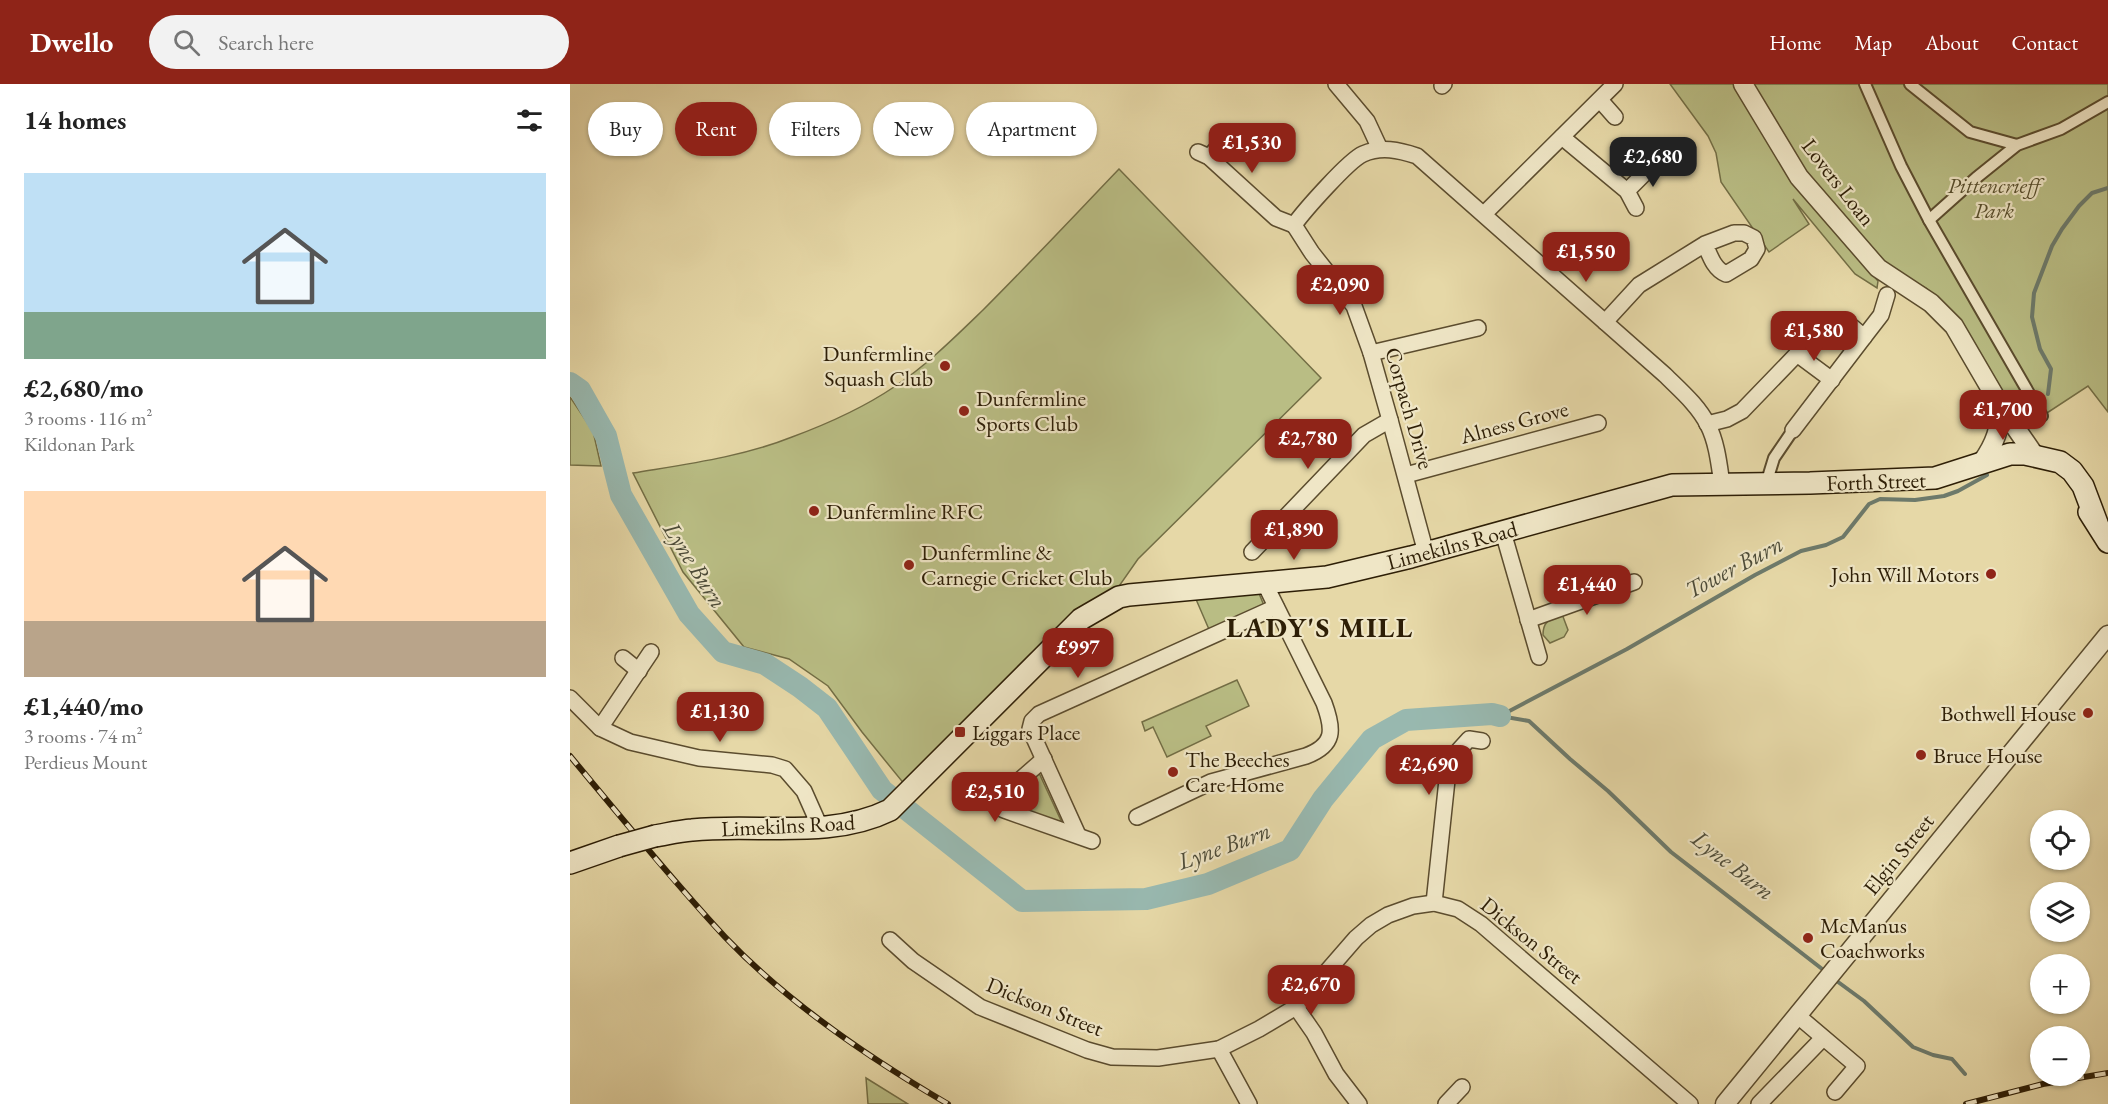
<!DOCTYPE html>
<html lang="en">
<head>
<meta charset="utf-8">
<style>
  :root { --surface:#fff; --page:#f2f2f2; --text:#222; --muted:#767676; --accent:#8f2418 }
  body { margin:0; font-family:"EB Garamond",serif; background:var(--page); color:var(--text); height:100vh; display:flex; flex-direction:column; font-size:22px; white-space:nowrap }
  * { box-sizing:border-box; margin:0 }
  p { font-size:20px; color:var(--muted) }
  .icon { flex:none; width:33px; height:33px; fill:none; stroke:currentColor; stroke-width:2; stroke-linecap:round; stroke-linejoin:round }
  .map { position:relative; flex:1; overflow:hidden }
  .side { display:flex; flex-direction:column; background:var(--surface); width:570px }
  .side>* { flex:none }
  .guide { position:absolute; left:18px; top:18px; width:570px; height:54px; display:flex; gap:12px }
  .buttons { position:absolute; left:1460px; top:726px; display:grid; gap:12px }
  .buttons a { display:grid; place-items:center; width:60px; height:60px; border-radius:50%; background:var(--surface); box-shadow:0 2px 4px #0004; font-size:30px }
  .price { position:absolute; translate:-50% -51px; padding:0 14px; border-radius:12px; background:var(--accent); color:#fff; font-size:20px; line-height:39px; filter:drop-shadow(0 2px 3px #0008) }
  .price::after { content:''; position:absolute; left:50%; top:36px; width:18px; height:14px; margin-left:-9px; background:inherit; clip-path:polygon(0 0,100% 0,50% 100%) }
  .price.current { background:#222; color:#fff }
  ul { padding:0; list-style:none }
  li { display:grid; align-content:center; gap:12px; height:318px; padding:0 24px }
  li span { display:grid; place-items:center; height:186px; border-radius:0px; color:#555 }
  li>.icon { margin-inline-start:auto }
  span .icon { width:108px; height:108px; fill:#fffc; stroke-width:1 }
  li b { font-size:26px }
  h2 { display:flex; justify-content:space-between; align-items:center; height:72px; padding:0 24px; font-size:26px }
  .pill { padding:0 21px; border-radius:27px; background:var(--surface); box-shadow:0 2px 4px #0004; font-size:21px; line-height:54px }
  .pill.current { background:var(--accent); color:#fff }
  header { display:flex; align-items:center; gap:36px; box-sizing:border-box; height:84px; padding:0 30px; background:var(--accent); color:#fff }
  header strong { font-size:28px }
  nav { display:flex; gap:33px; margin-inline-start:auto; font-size:21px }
  .search { width:420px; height:54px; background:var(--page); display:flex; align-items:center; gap:15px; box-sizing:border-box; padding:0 21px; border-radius:33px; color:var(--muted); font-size:22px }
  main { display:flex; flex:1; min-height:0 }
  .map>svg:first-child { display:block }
</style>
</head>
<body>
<header>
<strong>Dwello</strong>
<div class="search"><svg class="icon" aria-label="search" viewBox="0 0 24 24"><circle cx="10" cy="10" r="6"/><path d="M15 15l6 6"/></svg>Search here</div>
<nav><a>Home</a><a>Map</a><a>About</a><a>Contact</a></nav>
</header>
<main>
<section class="side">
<h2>14 homes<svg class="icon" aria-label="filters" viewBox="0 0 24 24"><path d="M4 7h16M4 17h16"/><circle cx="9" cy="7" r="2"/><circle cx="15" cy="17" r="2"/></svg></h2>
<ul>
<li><span style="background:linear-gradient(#bfe0f5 75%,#7fa58c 0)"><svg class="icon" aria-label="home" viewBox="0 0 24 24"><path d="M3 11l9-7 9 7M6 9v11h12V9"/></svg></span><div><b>£2,680/mo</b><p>3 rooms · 116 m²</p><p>Kildonan Park</p></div></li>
<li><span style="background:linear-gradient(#ffd9b3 70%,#b9a48a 0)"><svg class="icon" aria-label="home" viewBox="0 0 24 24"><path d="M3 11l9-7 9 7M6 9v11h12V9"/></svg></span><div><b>£1,440/mo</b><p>3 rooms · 74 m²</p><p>Perdieus Mount</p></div></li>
</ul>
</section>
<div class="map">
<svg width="1538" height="1020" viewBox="0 0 1538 1020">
  <rect width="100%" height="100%" fill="#e6d8a7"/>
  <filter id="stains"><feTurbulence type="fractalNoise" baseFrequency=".00333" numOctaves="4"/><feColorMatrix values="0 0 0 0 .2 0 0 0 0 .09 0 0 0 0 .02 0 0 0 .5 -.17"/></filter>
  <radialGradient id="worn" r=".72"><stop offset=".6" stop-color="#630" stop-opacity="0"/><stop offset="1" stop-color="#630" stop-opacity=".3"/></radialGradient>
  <g fill="#b9bd84" stroke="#736e45" stroke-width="1.5">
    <path d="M1100,0H1164L1223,100L1308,197L1307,204L1285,190L1223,115L1239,140L1199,168L1151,98L1146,69L1138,52Z"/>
    <path d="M1182,0H1538V328L1518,302L1454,344L1392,238L1356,204L1318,183L1236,91Z"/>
    <path d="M549,85L751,294L568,475L545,508L509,524L335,701L292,648L258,602L219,575L174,563L113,488L63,389C117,380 172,373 222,353C257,340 293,324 324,303C357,281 385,253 413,226C459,180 504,132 549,85Z"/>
    <path d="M0,313L23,347L31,382L0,381Z"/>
    <path d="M688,507L695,524L641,550L625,513Z"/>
    <path d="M992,530L998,546L994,553L980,559L973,551C973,537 980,535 992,530Z"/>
    <path d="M667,596L679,622L636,642L641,652L597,673L583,643L575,647L572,638Z"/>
    <path d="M469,689L494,743L442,725V713Z"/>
    <path d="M296,994L338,1020H298Z"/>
  </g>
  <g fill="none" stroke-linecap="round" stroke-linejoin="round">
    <g stroke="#6d7a6b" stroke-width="4">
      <path d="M1478,310L1481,285L1470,265L1462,233L1464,209L1482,162L1492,145L1509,122L1522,109L1538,104"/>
      <path d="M930,632L959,637L1000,675L1038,707L1101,768L1256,888"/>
      <path d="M930,632L1057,565L1185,491L1231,467L1256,461L1273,453L1299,420L1310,415L1345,416L1374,412L1388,407L1417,391"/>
      <path d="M1264,895L1294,917L1343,963L1363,971L1382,975L1395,990"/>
    </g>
    <path stroke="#98b8af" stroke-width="22" d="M0,299L10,306L36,352L51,411L119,530L153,568L195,580L230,603L257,624L312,706L452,817L576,815L638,800L720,766L753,715L802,655L836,636L922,630L930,632"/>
    <defs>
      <g id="pedestrian">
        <path d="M1295,0L1331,82L1359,136L1472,332"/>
        <path d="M1340,0L1400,48L1447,61"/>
        <path d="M1359,136L1406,94L1447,61L1491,45L1538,18"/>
        <path d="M1196,400L1204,374L1223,346"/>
      </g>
      <g id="minor">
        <path d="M766,0L797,37L810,65"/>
        <path d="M872,2L874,0"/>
        <path d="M1030,16L1045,33"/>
        <path d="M992,53L1057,107L1066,124"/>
        <path d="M628,68L639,73L706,134L724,141"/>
        <path d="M639,73L653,58"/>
        <path d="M1057,107L1087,77"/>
        <path d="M914,130L1045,0"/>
        <path d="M1035,238L1069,201L1135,160L1164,149H1174L1184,154L1187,165L1181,175L1156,190C1144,185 1140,172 1135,160"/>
        <path d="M801,269L908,244"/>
        <path d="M1227,270L1262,296"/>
        <path d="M1137,340L1157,335L1172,327L1227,270L1260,243L1280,241L1294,253L1311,231L1317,211"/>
        <path d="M1223,346L1294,253"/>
        <path d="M836,391L1028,339"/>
        <path d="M933,448L969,573"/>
        <path d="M682,468L794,351L820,336"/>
        <path d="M856,469L820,336L801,269L784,222L742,169L724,141C734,127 779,76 793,70C811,62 829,66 847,72L1095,291C1110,306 1128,321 1138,341C1147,359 1149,380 1152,400"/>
        <path d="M958,536L1064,498"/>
        <path d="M53,574L69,587"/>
        <path d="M0,614L30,644L60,658L129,674L202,681L215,685L234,707L250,743"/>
        <path d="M30,644L81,568"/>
        <path d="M474,675L435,709L434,726L522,757"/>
        <path d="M567,733L641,698L736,672C765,661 764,646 754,619L695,500"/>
        <path d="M508,751L460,645L462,637L469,630L706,523"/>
        <path d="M864,819L879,677L899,655L912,657"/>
        <path d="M320,856L343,877L410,923L517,966L542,973L588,974L649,965L689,945L726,923L786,854L801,841L818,831L843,822L864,819L888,825L911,840L1120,1020"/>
        <path d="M726,923L744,949L766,990L789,1020"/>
        <path d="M1228,932L1287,982L1265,1008"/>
        <path d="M649,965L679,1020"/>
        <path d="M876,1020L892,1003"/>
        <path d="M1189,1020L1253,954"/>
      </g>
      <g id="tertiary">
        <path d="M1173,0L1229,93L1308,184L1361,219L1384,242L1430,321L1465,372"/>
        <path d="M1412,378C1425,360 1431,343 1430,321"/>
        <path d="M1155,1020L1538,551"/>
      </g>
      <g id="secondary">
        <path d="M1519,428L1538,458"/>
        <path d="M85,752C97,750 109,747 122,746C187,739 259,756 320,726L511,535L549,513L559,511L757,493L841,473L1102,401L1240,399L1365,394L1440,370H1455L1490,378L1502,387L1513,402L1527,439"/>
        <path d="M0,779L49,762"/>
      </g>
    </defs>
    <use href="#pedestrian" stroke="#5b4c2e" stroke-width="14"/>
    <use href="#minor" stroke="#5b4c2e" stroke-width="18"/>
    <use href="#tertiary" stroke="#5b4c2e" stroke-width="21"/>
    <use href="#secondary" stroke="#2d1e06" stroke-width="24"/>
    <use href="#pedestrian" stroke="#efe6c6" stroke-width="10"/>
    <use href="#minor" stroke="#efe6c6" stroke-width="15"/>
    <use href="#tertiary" stroke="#efe6c6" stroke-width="18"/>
    <use href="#secondary" stroke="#efe6c6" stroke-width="21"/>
    <defs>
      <g id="rail">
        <path d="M0,672C51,733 101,795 155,853C218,919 299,974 378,1020"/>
        <path d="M1396,1020L1473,1000L1538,989"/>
      </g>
    </defs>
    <use href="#rail" stroke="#2d1e06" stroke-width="6"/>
    <use href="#rail" stroke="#efe6c6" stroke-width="4" stroke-dasharray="11" stroke-linecap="butt"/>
    <defs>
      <path id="secondary-bridge" d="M49,762L85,752"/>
    </defs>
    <use href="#secondary-bridge" stroke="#2d1e06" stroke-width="24" stroke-linecap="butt"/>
    <use href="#secondary-bridge" stroke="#efe6c6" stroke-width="21"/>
  </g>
  <g fill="#8f2418" stroke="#efe6c6" stroke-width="2">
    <circle cx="375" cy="282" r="6"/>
    <circle cx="394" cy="327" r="6"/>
    <circle cx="244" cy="427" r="6"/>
    <circle cx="339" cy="481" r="6"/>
    <circle cx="1421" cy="490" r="6"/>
    <circle cx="1518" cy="629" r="6"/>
    <rect x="384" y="642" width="12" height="12" rx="3"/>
    <circle cx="1351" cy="671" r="6"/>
    <circle cx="603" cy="688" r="6"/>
    <circle cx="1238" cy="854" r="6"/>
  </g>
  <g text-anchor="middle" stroke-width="4.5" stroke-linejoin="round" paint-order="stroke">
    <g font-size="22" fill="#2d1e06" stroke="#efe6c6">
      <text transform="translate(1269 98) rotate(52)" y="8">Lovers Loan</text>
      <text transform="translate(840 324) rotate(74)" y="8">Corpach Drive</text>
      <text transform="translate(944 338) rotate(-15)" y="8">Alness Grove</text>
      <text transform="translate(1306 397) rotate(-2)" y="8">Forth Street</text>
      <text transform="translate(882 461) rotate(-15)" y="8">Limekilns Road</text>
      <text transform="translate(218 741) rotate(-3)" y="8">Limekilns Road</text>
      <text transform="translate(1328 770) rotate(-51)" y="8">Elgin Street</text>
      <text transform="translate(962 856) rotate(39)" y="8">Dickson Street</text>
      <text transform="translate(475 922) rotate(22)" y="8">Dickson Street</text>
    </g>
    <g font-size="22" font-style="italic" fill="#574e2c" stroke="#efe6c6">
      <text x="1424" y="109">Pittencrieff<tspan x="1424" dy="25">Park</tspan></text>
    </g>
    <g font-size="22" fill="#2d1e06" stroke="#efe6c6" text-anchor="start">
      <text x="363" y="277" text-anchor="end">Dunfermline<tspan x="363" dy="25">Squash Club</tspan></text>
      <text x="406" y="322">Dunfermline<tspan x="406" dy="25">Sports Club</tspan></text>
      <text x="256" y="435">Dunfermline RFC</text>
      <text x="351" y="476">Dunfermline &amp;<tspan x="351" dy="25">Carnegie Cricket Club</tspan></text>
      <text x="1409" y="498" text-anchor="end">John Will Motors</text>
      <text x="1506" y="637" text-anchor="end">Bothwell House</text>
      <text x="402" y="656">Liggars Place</text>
      <text x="1363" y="679">Bruce House</text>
      <text x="615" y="683">The Beeches<tspan x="615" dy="25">Care Home</tspan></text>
      <text x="1250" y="849">McManus<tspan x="1250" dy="25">Coachworks</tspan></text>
    </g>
    <g font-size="24" font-style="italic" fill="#4d4c39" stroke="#efe6c6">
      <text transform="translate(125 481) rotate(58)" y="8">Lyne Burn</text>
      <text transform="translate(1164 483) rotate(-28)" y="8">Tower Burn</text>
      <text transform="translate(654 762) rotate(-20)" y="8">Lyne Burn</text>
      <text transform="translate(1163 781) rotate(38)" y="8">Lyne Burn</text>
    </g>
    <g font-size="28" font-weight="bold" letter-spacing="1.5" fill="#2d1e06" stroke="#efe6c6">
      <text x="750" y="553">LADY'S MILL</text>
    </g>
  </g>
  <rect width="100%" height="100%" filter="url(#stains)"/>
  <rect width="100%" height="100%" fill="url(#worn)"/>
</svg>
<div class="buttons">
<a><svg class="icon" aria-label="locate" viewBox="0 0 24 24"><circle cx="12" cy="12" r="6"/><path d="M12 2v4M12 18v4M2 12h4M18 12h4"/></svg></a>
<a><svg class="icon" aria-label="layers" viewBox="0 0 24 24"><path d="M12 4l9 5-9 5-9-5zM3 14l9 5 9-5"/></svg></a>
<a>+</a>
<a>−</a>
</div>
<b class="price" style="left:682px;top:90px">£1,530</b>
<b class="price current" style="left:1083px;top:104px">£2,680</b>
<b class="price" style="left:1016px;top:199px">£1,550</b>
<b class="price" style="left:770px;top:232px">£2,090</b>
<b class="price" style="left:1244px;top:278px">£1,580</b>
<b class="price" style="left:1433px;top:357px">£1,700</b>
<b class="price" style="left:738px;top:386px">£2,780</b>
<b class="price" style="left:724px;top:477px">£1,890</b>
<b class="price" style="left:1017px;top:532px">£1,440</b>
<b class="price" style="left:508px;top:595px">£997</b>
<b class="price" style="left:150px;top:659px">£1,130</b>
<b class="price" style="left:859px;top:712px">£2,690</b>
<b class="price" style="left:425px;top:739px">£2,510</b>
<b class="price" style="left:741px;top:932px">£2,670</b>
<div class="guide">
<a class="pill">Buy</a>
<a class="pill current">Rent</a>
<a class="pill">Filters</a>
<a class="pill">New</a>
<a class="pill">Apartment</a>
</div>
</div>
</main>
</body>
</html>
